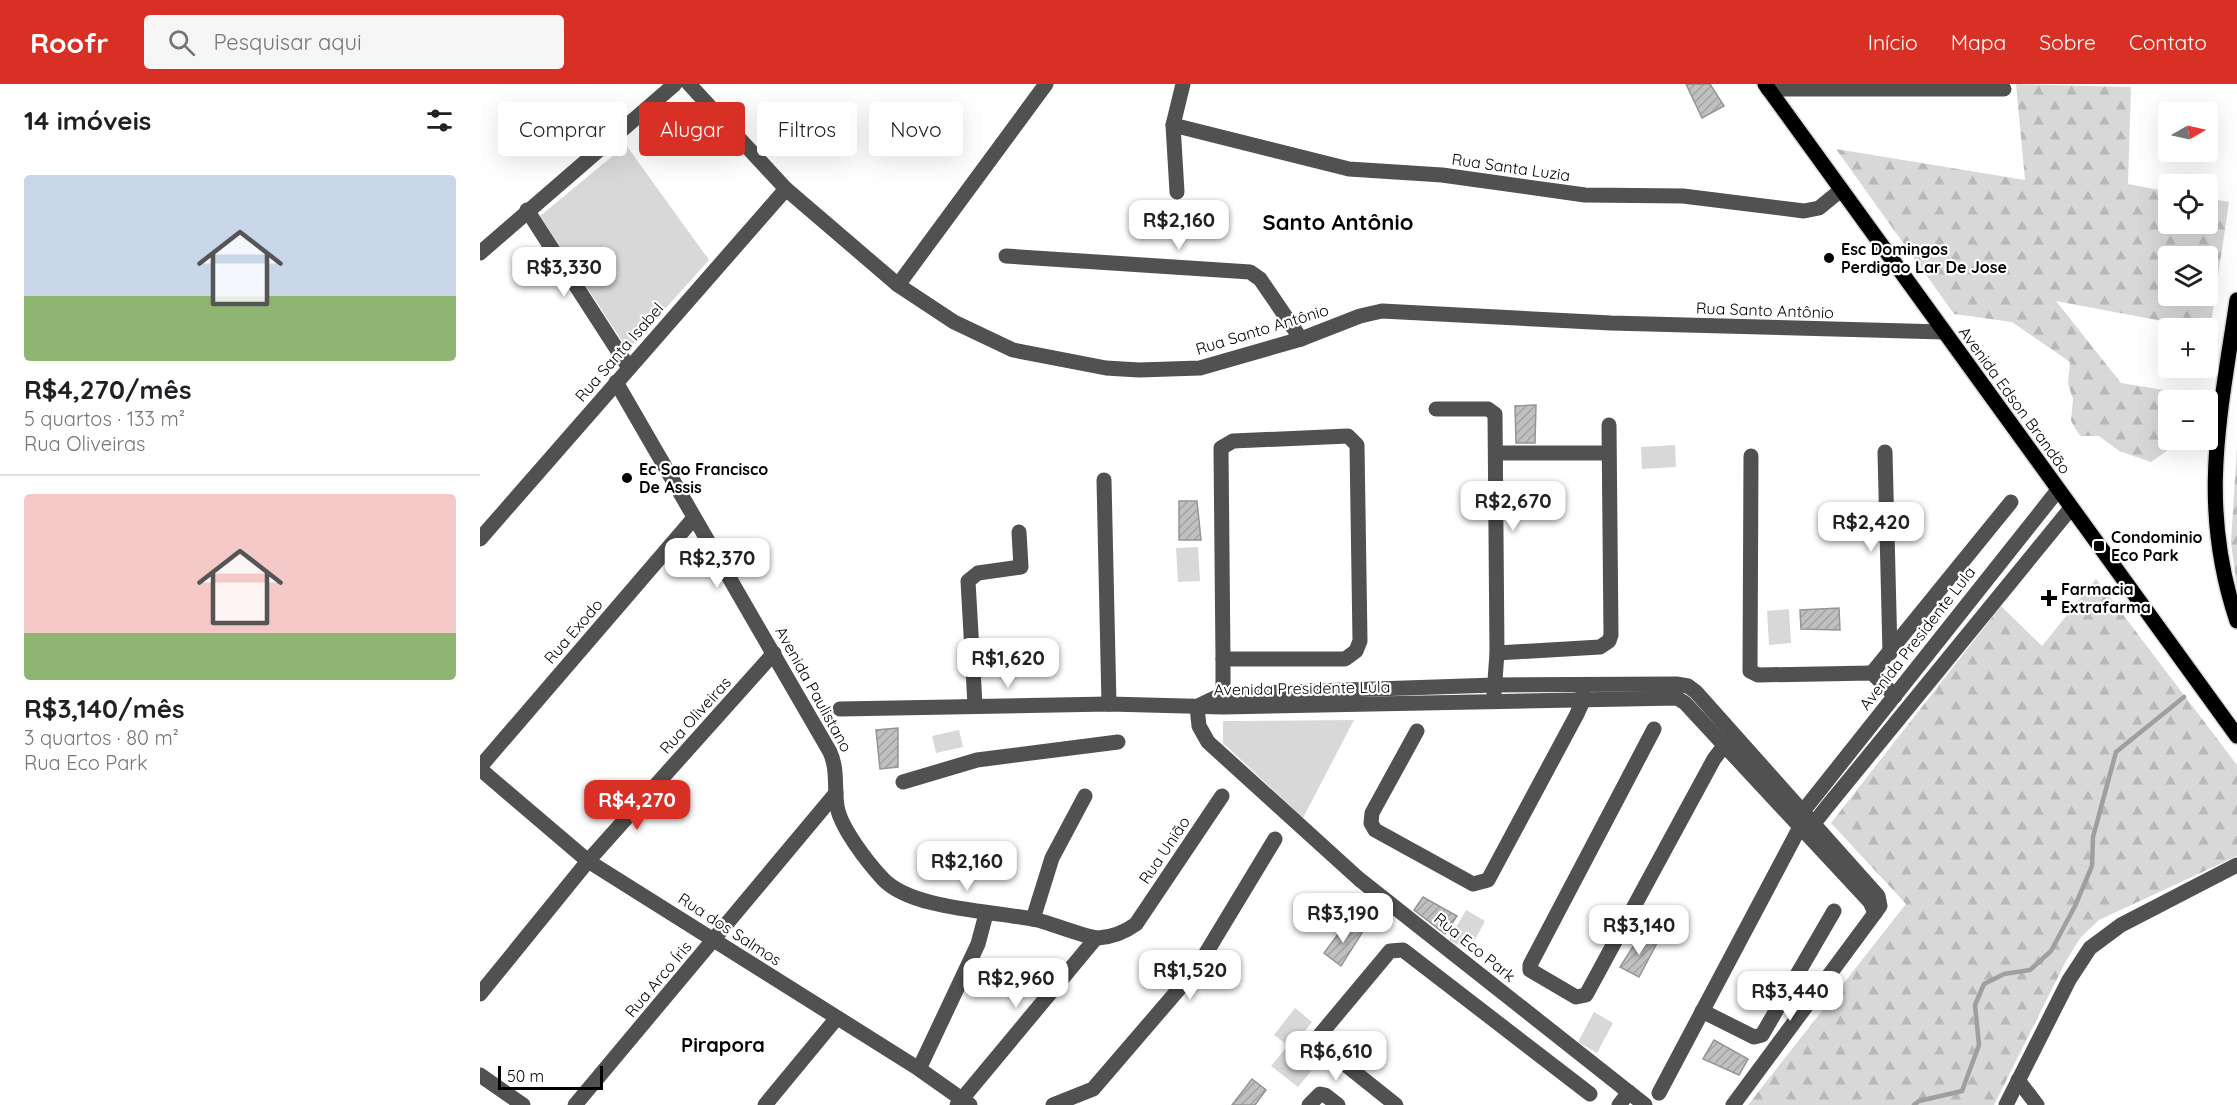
<!DOCTYPE html>
<html lang="pt">
<head>
<meta charset="utf-8">
<style>
  :root { --surface:#fff; --page:#f6f6f6; --text:#202124; --muted:#757577; --line:#e0e0e0; --accent:#d93025 }
  body { margin:0; font-family:Quicksand,sans-serif; background:var(--page); color:var(--text); height:100vh; display:flex; flex-direction:column; font-size:22px; white-space:nowrap }
  * { box-sizing:border-box; margin:0 }
  p { font-size:20px; color:var(--muted) }
  .icon { flex:none; width:33px; height:33px; fill:none; stroke:currentColor; stroke-width:2; stroke-linecap:round; stroke-linejoin:round }
  .map { position:relative; flex:1; overflow:hidden }
  .panel { display:flex; flex-direction:column; background:var(--surface); width:480px }
  .panel>* { flex:none }
  .guide { position:absolute; left:18px; top:18px; width:570px; height:54px; display:flex; gap:12px }
  .needle { width:39px; rotate:81deg }
  .tools { position:absolute; left:1678px; top:18px; display:grid; gap:12px }
  .tools a { display:grid; place-items:center; width:60px; height:60px; border-radius:6px; background:var(--surface); box-shadow:0 6px 24px #0002; font-size:30px }
  .scale { position:absolute; left:18px; bottom:15px; width:105px; box-sizing:border-box; padding-left:6px; border:3px solid #000; border-top:0; font-size:16px; line-height:21px; white-space:nowrap; color:#000; -webkit-text-stroke:4px #fff; paint-order:stroke }
  .price { position:absolute; translate:-50% -51px; padding:0 14px; border-radius:12px; background:#fff; color:#222; font-size:20px; line-height:39px; filter:drop-shadow(0 2px 3px #0008) }
  .price::after { content:''; position:absolute; left:50%; top:36px; width:18px; height:14px; margin-left:-9px; background:inherit; clip-path:polygon(0 0,100% 0,50% 100%) }
  .price.current { background:var(--accent); color:#fff }
  ul { padding:0; list-style:none }
  li { display:grid; align-content:center; gap:12px; height:318px; padding:0 24px }
  li+li { border-top:2px solid var(--line) }
  li span { display:grid; place-items:center; height:186px; border-radius:6px; color:#555 }
  li>.icon { margin-inline-start:auto }
  span .icon { width:108px; height:108px; fill:#fffc; stroke-width:1 }
  li b { font-size:26px }
  h2 { display:flex; justify-content:space-between; align-items:center; height:72px; padding:0 24px; font-size:26px }
  .chip { padding:0 21px; border-radius:6px; background:var(--surface); box-shadow:0 6px 24px #0002; font-size:21px; line-height:54px }
  .chip.current { background:var(--accent); color:#fff }
  header { display:flex; align-items:center; gap:36px; box-sizing:border-box; height:84px; padding:0 30px; background:var(--accent); color:#fff }
  header strong { font-size:28px }
  nav { display:flex; gap:33px; margin-inline-start:auto; font-size:21px }
  .search { width:420px; height:54px; background:var(--page); display:flex; align-items:center; gap:15px; box-sizing:border-box; padding:0 21px; border-radius:6px; color:var(--muted); font-size:22px }
  main { display:flex; flex:1; min-height:0 }
  .map>svg:first-child { display:block }
</style>
</head>
<body>
<header>
<strong>Roofr</strong>
<div class="search"><svg class="icon" aria-label="search" viewBox="0 0 24 24"><circle cx="10" cy="10" r="6"/><path d="M15 15l6 6"/></svg>Pesquisar aqui</div>
<nav><a>Início</a><a>Mapa</a><a>Sobre</a><a>Contato</a></nav>
</header>
<main>
<section class="panel">
<h2>14 imóveis<svg class="icon" aria-label="filters" viewBox="0 0 24 24"><path d="M4 7h16M4 17h16"/><circle cx="9" cy="7" r="2"/><circle cx="15" cy="17" r="2"/></svg></h2>
<ul>
<li><span style="background:linear-gradient(#c9d6e8 65%,#8fb573 0)"><svg class="icon" aria-label="home" viewBox="0 0 24 24"><path d="M3 11l9-7 9 7M6 9v11h12V9"/></svg></span><div><b>R$4,270/mês</b><p>5 quartos · 133 m²</p><p>Rua Oliveiras</p></div></li>
<li><span style="background:linear-gradient(#f6c9c9 75%,#8fb573 0)"><svg class="icon" aria-label="home" viewBox="0 0 24 24"><path d="M3 11l9-7 9 7M6 9v11h12V9"/></svg></span><div><b>R$3,140/mês</b><p>3 quartos · 80 m²</p><p>Rua Eco Park</p></div></li>
</ul>
</section>
<div class="map">
<svg width="1757" height="1021" viewBox="0 0 1757 1021">
  <defs>
    <pattern id="forest-firs" width="22" height="20" patternUnits="userSpaceOnUse" patternTransform="scale(1.5)"><rect width="22" height="20" fill="#d8d8d8"/><path d="M5 1l3.5 6h-7zM16 11l3.5 6h-7z" fill="#b8b8b8"/></pattern>
    <pattern id="building-hatch" width="6" height="6" patternUnits="userSpaceOnUse" patternTransform="scale(1.5)"><rect width="6" height="6" fill="#c0c0c0"/><path d="M-1 1l2-2M0 6l6-6M5 7l2-2" fill="none" stroke="#a3a3a3"/></pattern>
  </defs>
  <rect width="100%" height="100%" fill="#fff"/>
  <g fill="#d8d8d8">
    <path d="M146,61L229,176L148,266L60,132Z"/>
    <path d="M1195,361L1196,383L1162,385L1161,363Z"/>
    <path d="M718,463L720,497L698,498L696,464Z"/>
    <path d="M1309,525L1311,559L1289,561L1287,527Z"/>
    <path d="M874,636L823,734L743,659V637Z"/>
    <path d="M479,646L483,663L456,669L452,652Z"/>
    <path d="M986,826L1005,837L989,867L969,856Z"/>
    <path d="M815,924L832,938L811,964L794,951Z"/>
    <path d="M1114,928L1133,939L1117,969L1098,958Z"/>
    <path d="M805,965L832,986L818,1003L791,982Z"/>
  </g>
  <g fill="url(#forest-firs)" fill-rule="evenodd">
    <path d="M1536,0L1651,3L1648,100L1689,108V140H1728V114L1749,118L1730,246L1576,217L1641,299L1696,308L1700,316H1689V356H1697L1692,363L1671,378L1639,367L1619,352H1600L1591,337L1593,315L1588,300L1590,278L1532,238L1474,230L1356,65L1545,96ZM1689,172H1728V212H1689Z"/>
    <path d="M1757,364V506L1751,458Z"/>
    <path d="M1616,495L1757,681V772L1619,836L1601,853L1586,877L1514,1021H1268L1426,820L1351,739L1521,522L1562,562Z"/>
  </g>
  <g fill="none" stroke-linecap="round" stroke-linejoin="round">
    <path stroke="#9f9f9f" stroke-width="4.5" d="M1434,1021L1439,1017L1482,1007L1499,961L1495,921L1504,900L1524,890L1550,886L1571,867L1595,822L1612,782L1613,753L1636,668L1704,613"/>
  </g>
  <g fill="url(#building-hatch)" stroke="#959595" stroke-width="1.5">
    <path d="M1206,0H1230L1244,22L1222,34Z"/>
    <path d="M1056,321L1055,359H1036L1035,322Z"/>
    <path d="M699,417H717L721,456H699Z"/>
    <path d="M1359,524L1360,546L1321,545L1320,526Z"/>
    <path d="M418,644V683L400,685L396,646Z"/>
    <path d="M943,813L977,832L965,850L934,826Z"/>
    <path d="M867,838L882,849L861,882L844,869Z"/>
    <path d="M1161,850L1177,859L1159,893L1140,883Z"/>
    <path d="M1234,956L1268,975L1259,991L1223,975Z"/>
    <path d="M772,995L786,1006L775,1021H752Z"/>
  </g>
  <g fill="none" stroke-linecap="round" stroke-linejoin="round">
    <defs>
      <g id="major">
        <path d="M1285,0L1757,652"/>
        <path d="M1757,216C1740,332 1718,421 1757,537"/>
      </g>
    </defs>
    <use href="#major" stroke="#dbdbdb" stroke-width="18"/>
    <g stroke="#515151" stroke-width="15">
      <path d="M209,0L306,105L418,201L474,238L533,266L626,284L659,286L720,284L821,255L880,232L902,227L1131,239L1464,248"/>
      <path d="M1288,5H1524"/>
      <path d="M693,41L869,85L962,91L1105,111L1203,112L1324,127L1339,124L1361,106"/>
      <path d="M697,108L693,41L703,0"/>
      <path d="M47,126L149,284"/>
      <path d="M0,169L195,0"/>
      <path d="M526,172L770,188L780,195L821,255"/>
      <path d="M418,201L566,0"/>
      <path d="M136,298L350,668C358,686 354,702 357,722C360,743 388,779 403,795C432,826 516,827 557,836C570,839 608,854 618,854C633,853 645,848 656,840L742,712"/>
      <path d="M956,325H1008L1015,330L1017,569L1014,610"/>
      <path d="M868,352L877,361L880,557L876,567L865,575H743L741,364L753,357Z"/>
      <path d="M1405,368L1410,569"/>
      <path d="M1016,369H1128"/>
      <path d="M1271,372L1270,587L1278,591L1392,589L1415,612"/>
      <path d="M624,396L629,620"/>
      <path d="M0,455L306,105"/>
      <path d="M1017,569L1120,563L1129,557L1131,551L1129,341"/>
      <path d="M743,575V620"/>
      <path d="M1392,589L1531,418"/>
      <path d="M495,621L488,497L498,489L541,483L539,448"/>
      <path d="M720,621L743,610L1015,601L1196,600L1208,602L1216,608L1398,812L1400,822L1395,829L1253,1021"/>
      <path d="M717,623L719,642L728,658L879,795L1165,1021"/>
      <path d="M360,625L629,620L743,623L1197,614L1205,619L1390,818L1395,829"/>
      <path d="M1174,645L1050,881V886L1096,913L1106,911L1234,675L1250,654"/>
      <path d="M937,647L892,729L891,739L895,746L993,800L1008,796L1096,632L1103,617V609"/>
      <path d="M0,683L214,434"/>
      <path d="M0,685L108,777L439,985L490,1021"/>
      <path d="M423,698L497,676L638,658"/>
      <path d="M1326,741L1335,738L1346,724L1591,424"/>
      <path d="M553,835L572,774L605,712"/>
      <path d="M0,910L108,777L294,569"/>
      <path d="M1222,927L1274,953L1282,951L1354,827"/>
      <path d="M439,985L498,860L506,830"/>
      <path d="M0,991L43,1021"/>
      <path d="M1538,996L1557,1021"/>
      <path d="M1179,1009L1320,743L1324,726L1578,406"/>
      <path d="M95,1021L356,709"/>
      <path d="M285,1021L356,935"/>
      <path d="M477,1021L616,854"/>
      <path d="M573,1021L613,1005L717,884L795,755"/>
      <path d="M829,1021L840,1010L845,1011L858,1021"/>
      <path d="M916,1021L842,962L839,952L910,867L923,866L1110,1010"/>
      <path d="M1139,1021L1149,1008"/>
      <path d="M1526,1021L1589,896L1610,864L1641,841L1757,781"/>
    </g>
    <use href="#major" stroke="#000" stroke-width="15"/>
  </g>
  <g fill="#000" stroke="#fff" stroke-width="2">
    <circle cx="1349" cy="174" r="6"/>
    <circle cx="147" cy="394" r="6"/>
    <rect x="1613" y="456" width="12" height="12" rx="3"/>
    <path d="M1566 505h6v6h6v6h-6v6h-6v-6h-6v-6h6z"/>
  </g>
  <g text-anchor="middle" stroke-width="4.5" stroke-linejoin="round" paint-order="stroke">
    <g font-size="16" fill="#000" stroke="#fff">
      <text transform="translate(1031 83) rotate(8)" y="6">Rua Santa Luzia</text>
      <text transform="translate(1285 226) rotate(2)" y="6">Rua Santo Antônio</text>
      <text transform="translate(782 245) rotate(-17)" y="6">Rua Santo Antônio</text>
      <text transform="translate(139 268) rotate(-49)" y="6">Rua Santa Isabel</text>
      <text transform="translate(1535 316) rotate(54)" y="6">Avenida Edson Brandão</text>
      <text transform="translate(93 547) rotate(-49)" y="6">Rua Exodo</text>
      <text transform="translate(1437 554) rotate(-52)" y="6">Avenida Presidente Lula</text>
      <text transform="translate(822 604) rotate(-1)" y="6">Avenida Presidente Lula</text>
      <text transform="translate(334 605) rotate(61)" y="6">Avenida Paulistano</text>
      <text transform="translate(215 631) rotate(-48)" y="6">Rua Oliveiras</text>
      <text transform="translate(684 766) rotate(-56)" y="6">Rua União</text>
      <text transform="translate(250 845) rotate(33)" y="6">Rua dos Salmos</text>
      <text transform="translate(995 863) rotate(39)" y="6">Rua Eco Park</text>
      <text transform="translate(178 895) rotate(-50)" y="6">Rua Arco Íris</text>
    </g>
    <g font-size="16" font-weight="bold" fill="#000" stroke="#fff" text-anchor="start">
      <text x="1361" y="171">Esc Domingos<tspan x="1361" dy="18">Perdigao Lar De Jose</tspan></text>
      <text x="159" y="391">Ec Sao Francisco<tspan x="159" dy="18">De Assis</tspan></text>
      <text x="1631" y="459">Condominio<tspan x="1631" dy="18">Eco Park</tspan></text>
      <text x="1581" y="511">Farmacia<tspan x="1581" dy="18">Extrafarma</tspan></text>
    </g>
    <g font-size="20" font-weight="bold" fill="#000" stroke="#fff">
      <text x="243" y="968">Pirapora</text>
    </g>
    <g font-size="22" font-weight="bold" fill="#000" stroke="#fff">
      <text x="858" y="146">Santo Antônio</text>
    </g>
  </g>
</svg>
<div class="tools">
<a><svg class="needle" viewBox="-14 -14 28 28"><path d="M0-13l5 13h-10z" fill="#e53935"/><path d="M0 13l5-13h-10z" fill="#757577"/></svg></a>
<a><svg class="icon" aria-label="locate" viewBox="0 0 24 24"><circle cx="12" cy="12" r="6"/><path d="M12 2v4M12 18v4M2 12h4M18 12h4"/></svg></a>
<a><svg class="icon" aria-label="layers" viewBox="0 0 24 24"><path d="M12 4l9 5-9 5-9-5zM3 14l9 5 9-5"/></svg></a>
<a>+</a>
<a>−</a>
</div>
<div class="scale">50 m</div>
<b class="price" style="left:699px;top:167px">R$2,160</b>
<b class="price" style="left:84px;top:214px">R$3,330</b>
<b class="price" style="left:1033px;top:448px">R$2,670</b>
<b class="price" style="left:1391px;top:469px">R$2,420</b>
<b class="price" style="left:237px;top:505px">R$2,370</b>
<b class="price" style="left:528px;top:605px">R$1,620</b>
<b class="price current" style="left:157px;top:747px">R$4,270</b>
<b class="price" style="left:487px;top:808px">R$2,160</b>
<b class="price" style="left:863px;top:860px">R$3,190</b>
<b class="price" style="left:1159px;top:872px">R$3,140</b>
<b class="price" style="left:710px;top:917px">R$1,520</b>
<b class="price" style="left:536px;top:925px">R$2,960</b>
<b class="price" style="left:1310px;top:938px">R$3,440</b>
<b class="price" style="left:856px;top:998px">R$6,610</b>
<div class="guide">
<a class="chip">Comprar</a>
<a class="chip current">Alugar</a>
<a class="chip">Filtros</a>
<a class="chip">Novo</a>
</div>
</div>
</main>
</body>
</html>
